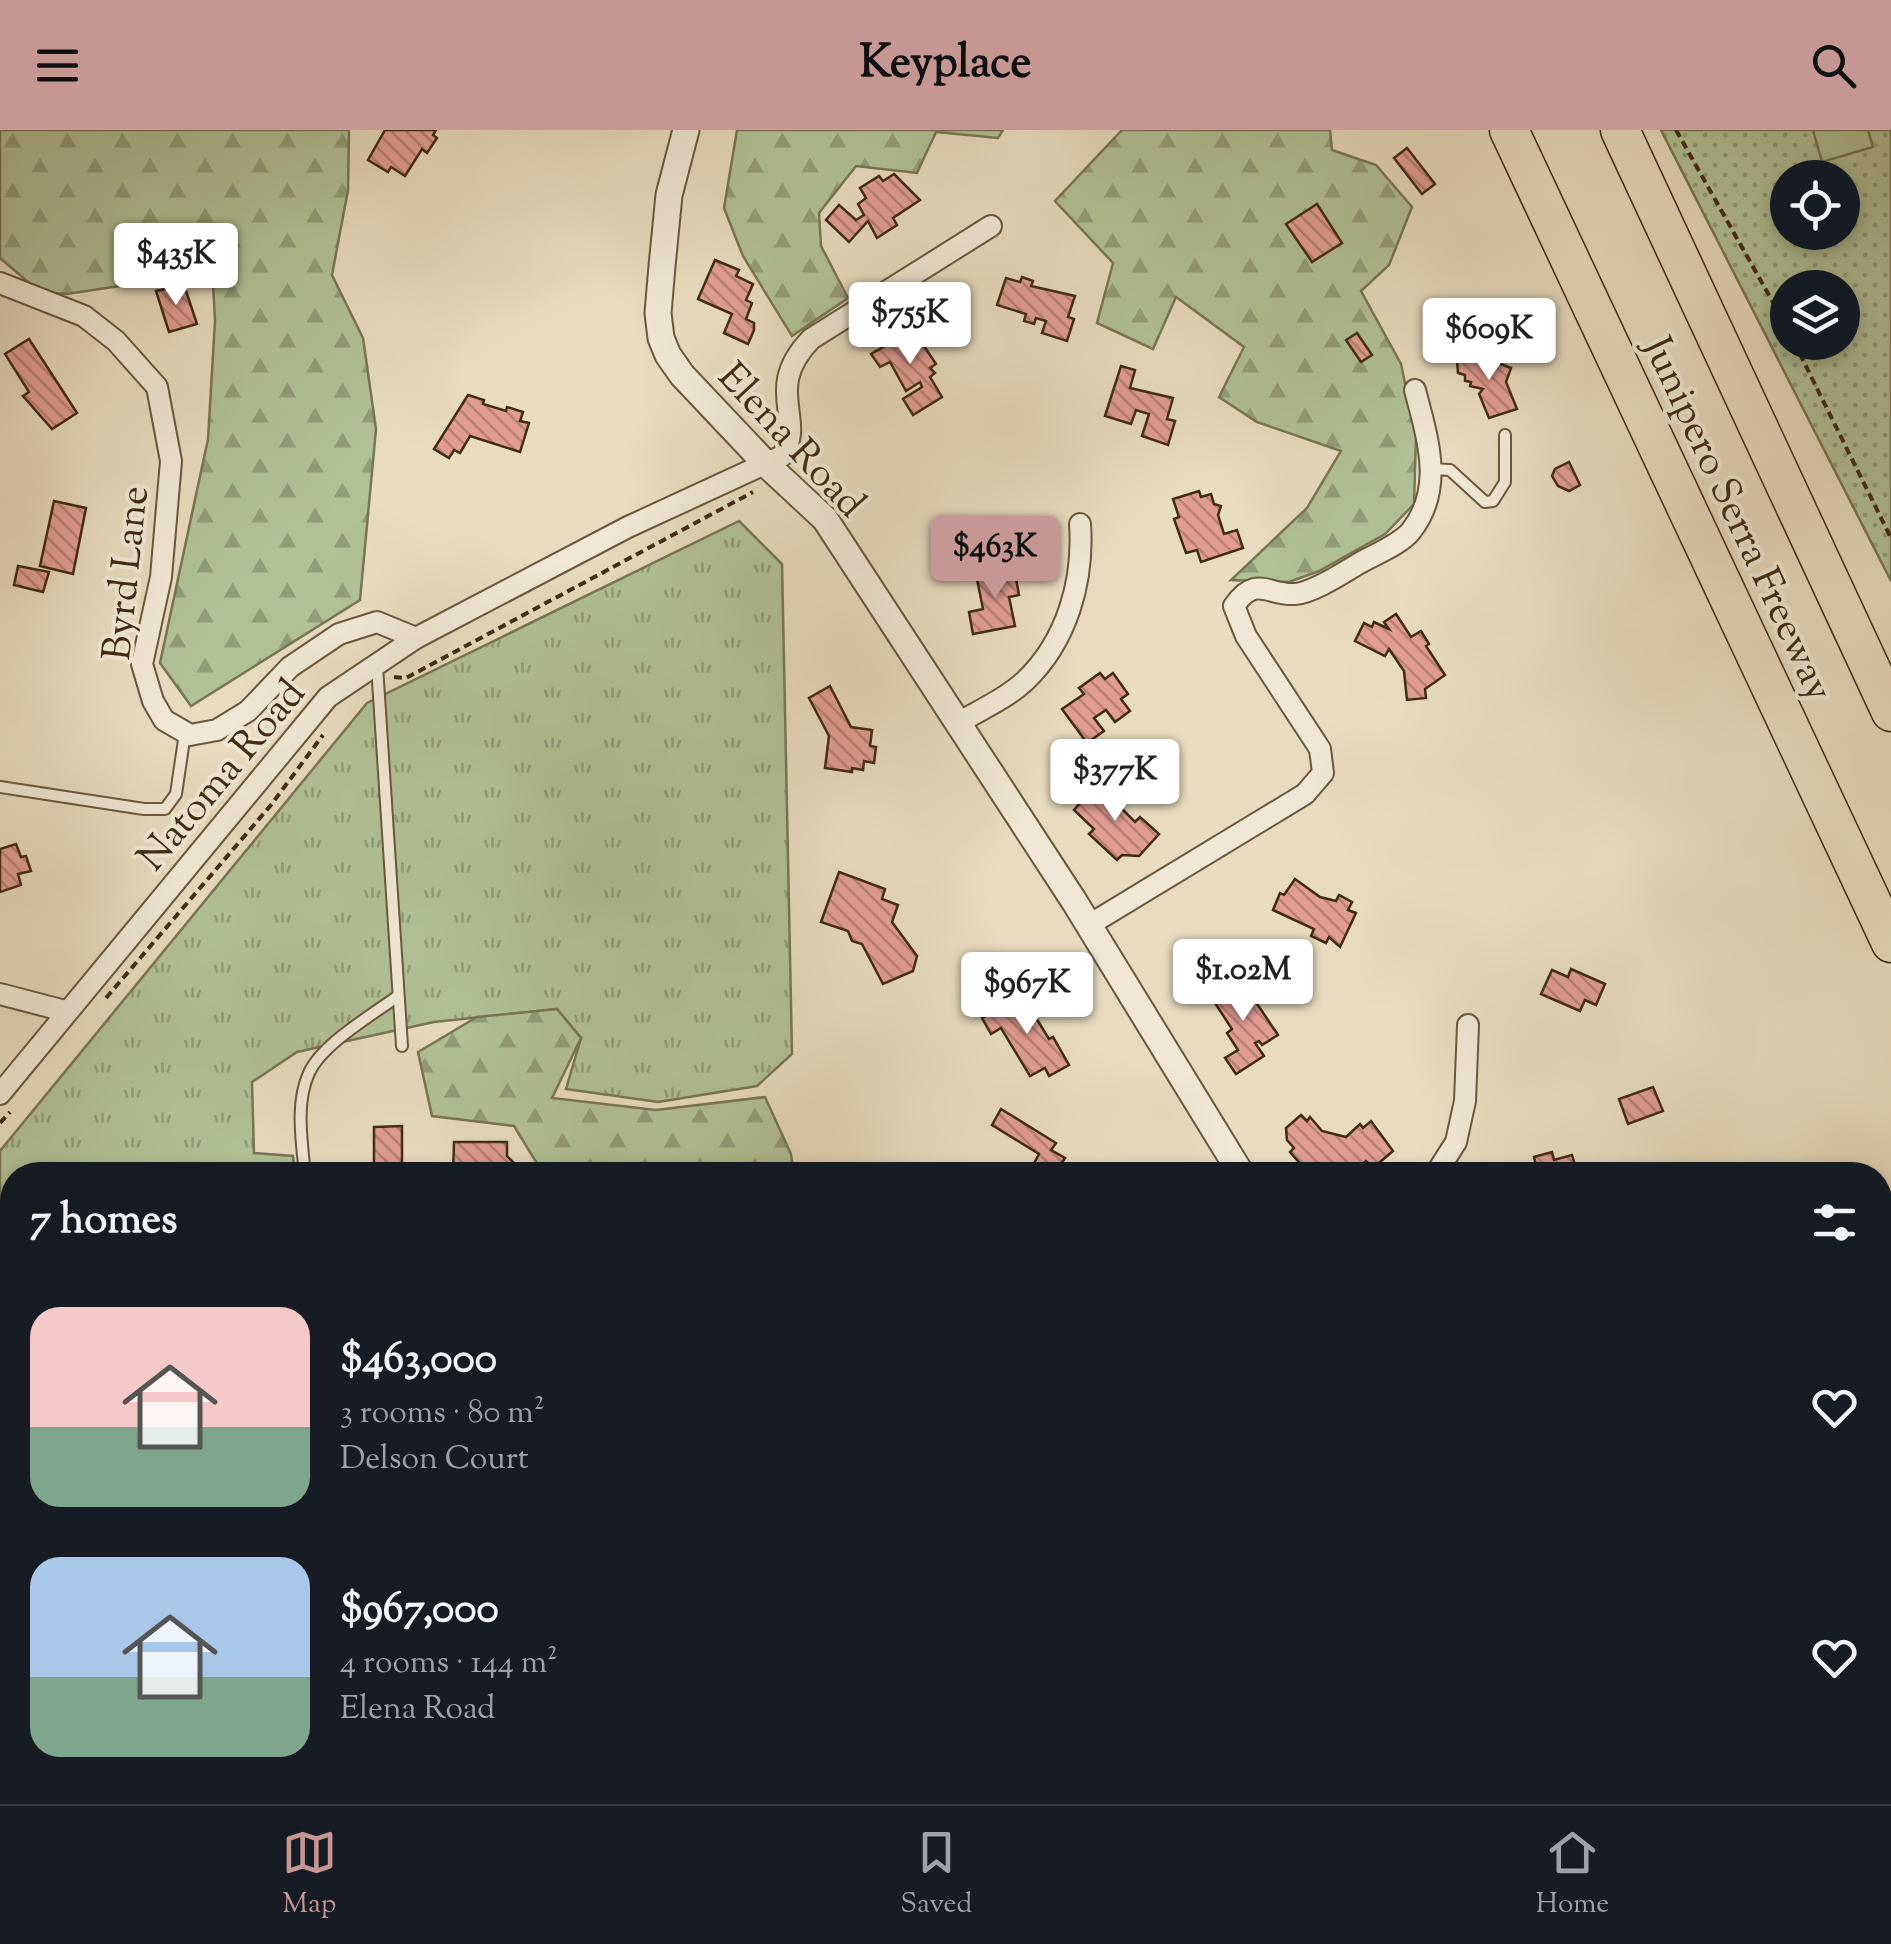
<!DOCTYPE html>
<html lang="en">
<head>
<meta charset="utf-8">
<style>
  :root { --surface:#171b24; --page:#20242c; --text:#f1f3f6; --muted:#9ea1a6; --line:#363941; --accent:#c59692 }
  body { margin:0; font-family:"Sorts Mill Goudy",serif; background:var(--page); color:var(--text); height:100vh; display:flex; flex-direction:column; font-size:38px; white-space:nowrap }
  * { box-sizing:border-box; margin:0 }
  p { font-size:32px; color:var(--muted) }
  .icon { flex:none; width:55px; height:55px; fill:none; stroke:currentColor; stroke-width:2; stroke-linecap:round; stroke-linejoin:round }
  .map { position:relative; flex:1; overflow:hidden }
  .panel { position:absolute; left:0px; top:1032px; width:1892px; height:642px; display:flex; flex-direction:column; background:var(--surface); border-radius:40px 40px 0 0; box-shadow:0 5px 15px #0003 }
  .panel>* { flex:none }
  .buttons { position:absolute; left:1770px; top:30px; display:grid; gap:20px }
  .buttons a { display:grid; place-items:center; width:90px; height:90px; border-radius:50%; background:var(--surface); box-shadow:0 5px 15px #0003; font-size:50px }
  .price { position:absolute; translate:-50% -85px; padding:0 22px; border-radius:10px; background:#fff; color:#222; font-size:32px; line-height:65px; filter:drop-shadow(0 2px 5px #0008) }
  .price::after { content:''; position:absolute; left:50%; top:60px; width:30px; height:22px; margin-left:-15px; background:inherit; clip-path:polygon(0 0,100% 0,50% 100%) }
  .price.selected { background:var(--accent); color:#111 }
  ul { padding:0; list-style:none }
  li { display:flex; align-items:center; gap:30px; height:250px; padding:0 30px }
  li span { display:grid; place-items:center; flex:none; width:280px; height:200px; border-radius:30px; color:#555 }
  li>.icon { margin-inline-start:auto }
  span .icon { width:120px; height:120px; fill:#fffc; stroke-width:1 }
  li b { font-size:42px }
  h2 { display:flex; justify-content:space-between; align-items:center; height:120px; padding:0 30px; font-size:42px }
  header { display:flex; justify-content:space-between; align-items:center; height:130px; padding:0 30px; background:var(--accent); color:#111; font-size:45px; font-weight:700 }
  .menu { display:flex; justify-content:space-around; align-items:center; height:140px; border-top:2px solid var(--line); background:var(--surface); font-size:28px; color:var(--muted) }
  .menu a { display:grid; justify-items:center; gap:5px }
  .menu .selected { color:var(--accent) }
  .map>svg:first-child { display:block }
</style>
</head>
<body>
<header><svg class="icon" aria-label="menu" viewBox="0 0 24 24"><path d="M4 6h16M4 12h16M4 18h16"/></svg>Keyplace<svg class="icon" aria-label="search" viewBox="0 0 24 24"><circle cx="10" cy="10" r="6"/><path d="M15 15l6 6"/></svg></header>
<div class="map">
<svg width="1891" height="1674" viewBox="0 0 1891 1674">
  <defs>
    <pattern id="grass-tufts" width="24" height="20" patternUnits="userSpaceOnUse" patternTransform="scale(2.5)"><rect width="24" height="20" fill="#b1c196"/><path d="M3 7l-1-3M5 7V3M7 7l1-3M15 17l-1-3M17 17v-4M19 17l1-3" fill="none" stroke="#929d79"/></pattern>
    <pattern id="forest-firs" width="22" height="20" patternUnits="userSpaceOnUse" patternTransform="scale(2.5)"><rect width="22" height="20" fill="#b1c196"/><path d="M5 1l3.5 6h-7zM16 11l3.5 6h-7z" fill="#929d79"/></pattern>
    <pattern id="park-dots" width="8" height="8" patternUnits="userSpaceOnUse" patternTransform="scale(2.5)"><rect width="8" height="8" fill="#b1c196"/><path d="M2 2h.1M6 6h.1" fill="none" stroke="#929d79" stroke-width="1.8" stroke-linecap="round"/></pattern>
    <pattern id="building-back-hatch" width="6" height="6" patternUnits="userSpaceOnUse" patternTransform="scale(2.5)"><rect width="6" height="6" fill="#e19d92"/><path d="M-1 5l2 2M0 0l6 6M5-1l2 2" fill="none" stroke="#b88076"/></pattern>
  </defs>
  <rect width="100%" height="100%" fill="#e8dbbf"/>
  <filter id="stains"><feTurbulence type="fractalNoise" baseFrequency=".002" numOctaves="4"/><feColorMatrix values="0 0 0 0 .2 0 0 0 0 .09 0 0 0 0 .02 0 0 0 .5 -.17"/></filter>
  <radialGradient id="worn" r=".72"><stop offset=".6" stop-color="#630" stop-opacity="0"/><stop offset="1" stop-color="#630" stop-opacity=".3"/></radialGradient>
  <path fill="url(#grass-tufts)" stroke="#797654" stroke-width="2.5" d="M739,391L782,434L792,924L757,956L658,972L566,959L581,908L557,879L434,892L297,922L252,952L254,1023L293,1026L295,1045H12V1201L0,1202V1021L367,573Z"/>
  <g fill="url(#forest-firs)" stroke="#797654" stroke-width="2.5">
    <path d="M0,0H349L348,60L332,145L363,208L376,299L360,470L191,576L160,533L208,309L215,191L210,97L165,149L67,164L40,162L0,128Z"/>
    <path d="M737,0H1003L998,8L936,2L917,43L856,36L819,83L821,116L848,168L792,206L743,126L724,78Z"/>
    <path d="M1122,0H1330L1332,20L1376,35L1412,77L1389,135L1361,161L1401,234L1416,307L1414,374L1385,404L1319,441L1289,452L1231,450L1307,378L1341,321L1257,292L1219,267L1244,217L1176,167L1153,219L1097,193L1113,133L1055,71Z"/>
    <path d="M557,879L581,908L552,968L656,980L765,967L791,1024L794,1045H544L514,996L432,986L418,922L477,887Z"/>
  </g>
  <path fill="url(#park-dots)" stroke="#797654" stroke-width="2.5" fill-rule="evenodd" d="M1661,0H1891V451ZM1788,48H1842V102H1788ZM1788,158H1842V212H1788Z"/>
  <path fill="#b1c196" stroke="#797654" stroke-width="2.5" d="M1813,0H1868L1873,17L1822,32Z"/>
  <g fill="url(#building-back-hatch)" stroke="#412b12" stroke-width="2.5">
    <path d="M385,0H436L433,5L437,8L427,23L422,19L405,46L391,37L388,42L368,30Z"/>
    <path d="M1407,18L1435,54L1422,64L1394,28Z"/>
    <path d="M894,44L920,70L893,88L897,95L877,108L868,91L849,112L826,90L839,75L856,90L864,85L858,74L866,68L860,58L879,46L883,51Z"/>
    <path d="M1317,74L1342,113L1312,132L1286,94Z"/>
    <path d="M715,130L739,140L736,146L753,154L746,170L752,173L746,189L754,193V200L748,214L724,203L732,184L698,169Z"/>
    <path d="M1022,147L1033,151L1031,156L1075,166L1068,187L1074,189L1067,211L1042,203L1046,191L1036,188L1034,194L1024,191L1026,184L997,175L1006,148L1020,152Z"/>
    <path d="M184,155L197,194L169,202L156,161Z"/>
    <path d="M903,195H910L936,234L930,238L935,243L930,247L942,267L913,285L903,269L922,257L920,252L906,261L890,232L880,237L871,224L890,213L886,207Z"/>
    <path d="M1357,203L1372,225L1361,232L1346,210Z"/>
    <path d="M29,209L77,283L52,299L23,266L29,262L5,224Z"/>
    <path d="M1464,224L1483,230L1486,228L1511,238L1506,252L1517,279L1489,288L1479,264L1483,259L1470,256L1471,252L1465,251V245L1458,243L1457,231Z"/>
    <path d="M1121,236L1135,240L1130,258L1173,268L1167,289L1175,291L1168,315L1142,306L1149,284L1136,280L1131,294L1105,286Z"/>
    <path d="M468,265L484,270L483,274L506,281L507,277L523,282L520,291L529,293L520,322L470,306L460,323L454,320L449,328L434,319Z"/>
    <path d="M1569,332L1580,355L1569,361L1558,356L1552,346L1555,339Z"/>
    <path d="M1199,361L1201,367L1211,364L1214,374L1221,376L1218,385L1224,404L1237,400L1243,418L1201,432L1197,420L1186,423L1174,389L1179,387L1173,369Z"/>
    <path d="M54,371L86,378L73,444L40,436Z"/>
    <path d="M18,436L49,442L43,462L14,455Z"/>
    <path d="M1014,437L1019,465L1009,467L1015,496L973,504L969,482L983,479L976,444Z"/>
    <path d="M1396,484L1411,507L1421,501L1429,514L1426,516L1445,545L1425,559L1426,568L1407,570L1404,541L1389,519L1385,526L1355,511L1364,493L1372,497L1374,492L1389,499L1384,492Z"/>
    <path d="M1100,543L1105,549L1113,543L1128,564L1121,569L1130,581L1115,592L1106,580L1094,588L1104,601L1087,613L1062,579L1084,564L1079,558Z"/>
    <path d="M830,556L851,597L872,600L870,616L876,617L874,633L864,631L863,640L852,638V642L825,638L829,606L809,568Z"/>
    <path d="M1106,653L1127,671L1121,678L1135,692L1140,687L1159,704L1139,726L1122,725L1117,730L1089,704L1094,699L1074,680L1091,661L1095,665Z"/>
    <path d="M16,714L21,727L26,726L31,741L18,744L21,755L0,762V719Z"/>
    <path d="M839,742L885,759L882,769L898,775L892,792L917,826L913,841L883,854L862,814L852,811L848,801L821,792Z"/>
    <path d="M1295,749L1320,767L1336,771L1339,765L1352,772L1348,780L1356,783L1340,817L1329,807L1326,813L1311,806L1314,799L1273,780L1280,763L1284,765Z"/>
    <path d="M1571,839L1605,854L1596,875L1585,870L1580,881L1541,864L1552,840L1568,847Z"/>
    <path d="M1225,846L1234,859L1243,853L1278,905L1262,915L1259,911L1255,913L1264,926L1236,944L1225,928L1238,920L1227,903L1232,899L1211,867L1219,862L1213,854Z"/>
    <path d="M1022,865L1049,909L1053,907L1069,935L1049,946L1045,938L1030,946L1001,898L991,904L982,888Z"/>
    <path d="M1653,957L1663,981L1628,994L1619,969Z"/>
    <path d="M1001,979L1056,1013L1051,1020L1065,1028L1059,1037L1072,1045H1033L1036,1039L1032,1037L1039,1024L992,995Z"/>
    <path d="M1301,985L1307,991L1310,987L1322,1001L1346,1007L1360,994L1363,998L1371,991L1393,1021L1373,1038L1366,1031L1350,1045L1338,1042L1310,1045L1290,1022L1294,1018L1287,1010L1286,998Z"/>
    <path d="M402,996V1045H374V997Z"/>
    <path d="M454,1012H507V1026L526,1045H402H453Z"/>
    <path d="M1552,1022L1554,1030L1572,1025L1578,1045H1524L1522,1039L1536,1035L1534,1027Z"/>
    <path d="M0,1079H7V1089L12,1088V1111L0,1112Z"/>
    <path d="M86,1662H112L124,1674H95Z"/>
    <path d="M1227,1662H1256V1674H1228Z"/>
  </g>
  <g fill="none" stroke-linecap="round" stroke-linejoin="round">
    <defs>
      <g id="service">
        <path d="M1431,339L1450,340L1485,372L1493,371L1505,352V305"/>
        <path d="M377,536L402,916"/>
        <path d="M0,657L144,679H165L176,664L185,603"/>
        <path d="M305,1045C302,1013 295,973 309,943C322,914 372,885 398,866"/>
      </g>
      <g id="minor">
        <path d="M0,153L84,186L116,211L157,257L171,331L161,447L142,534L153,571L164,590L190,605L217,600L248,581L290,537L339,504L377,492L416,508"/>
        <path d="M958,593C980,580 1007,568 1025,551C1067,511 1084,451 1080,394"/>
        <path d="M1089,795L1305,664L1323,643L1320,619L1246,506L1234,476C1256,444 1268,466 1295,464C1312,463 1343,443 1358,434C1373,425 1400,415 1411,401C1445,358 1427,307 1415,260"/>
        <path d="M0,864L65,881"/>
        <path d="M0,964L328,567L416,508L628,397L782,326C807,289 762,260 811,209L991,96"/>
        <path d="M1435,1045L1456,1012L1465,971L1468,895"/>
        <path d="M0,1238H12"/>
        <path d="M0,1451L12,1472"/>
        <path d="M1880,1651L1891,1652"/>
        <path d="M189,1662L194,1674"/>
        <path d="M1790,1674L1825,1662"/>
      </g>
      <g id="tertiary">
        <path d="M686,0L669,65L662,136L658,183L661,208L668,225L682,245L767,335L825,389L1074,771L1242,1045"/>
        <path d="M1471,1662L1472,1674"/>
      </g>
      <g id="motorway">
        <path d="M1509,0L1891,813"/>
        <path d="M1620,0L1891,582"/>
      </g>
    </defs>
    <use href="#service" stroke="#6b573d" stroke-width="14"/>
    <use href="#minor" stroke="#6b573d" stroke-width="24"/>
    <use href="#tertiary" stroke="#6b573d" stroke-width="29"/>
    <use href="#motorway" stroke="#412b12" stroke-width="41"/>
    <g stroke="#412b12" stroke-width="4" stroke-dasharray="8 5" stroke-linecap="butt">
      <path d="M1676,0L1788,199"/>
      <path d="M1794,212L1891,408"/>
      <path d="M394,547L406,548L753,362"/>
      <path d="M106,868L271,675L323,605"/>
      <path d="M0,993L10,982"/>
      <path d="M0,1418L10,1436"/>
    </g>
    <use href="#service" stroke="#f0e8d5" stroke-width="10"/>
    <use href="#minor" stroke="#f0e8d5" stroke-width="20"/>
    <use href="#tertiary" stroke="#f0e8d5" stroke-width="25"/>
    <use href="#motorway" stroke="#e8dbbf" stroke-width="38"/>
  </g>
  <g text-anchor="middle" stroke-width="8" stroke-linejoin="round" paint-order="stroke">
    <g font-size="40" fill="#412b12" stroke="#f0e8d5">
      <text transform="translate(793 309) rotate(47)" y="14">Elena Road</text>
      <text transform="translate(1740 388) rotate(65)" y="14">Junipero Serra Freeway</text>
      <text transform="translate(124 443) rotate(-84)" y="14">Byrd Lane</text>
      <text transform="translate(220 644) rotate(-50)" y="14">Natoma Road</text>
    </g>
  </g>
  <rect width="100%" height="100%" filter="url(#stains)"/>
  <rect width="100%" height="100%" fill="url(#worn)"/>
</svg>
<div class="buttons">
<a><svg class="icon" aria-label="locate" viewBox="0 0 24 24"><circle cx="12" cy="12" r="6"/><path d="M12 2v4M12 18v4M2 12h4M18 12h4"/></svg></a>
<a><svg class="icon" aria-label="layers" viewBox="0 0 24 24"><path d="M12 4l9 5-9 5-9-5zM3 14l9 5 9-5"/></svg></a>
</div>
<b class="price" style="left:176px;top:178px">$435K</b>
<b class="price" style="left:910px;top:237px">$755K</b>
<b class="price" style="left:1489px;top:253px">$609K</b>
<b class="price selected" style="left:995px;top:471px">$463K</b>
<b class="price" style="left:1115px;top:694px">$377K</b>
<b class="price" style="left:1243px;top:894px">$1.02M</b>
<b class="price" style="left:1027px;top:907px">$967K</b>
<section class="panel">
<h2>7 homes<svg class="icon" aria-label="filters" viewBox="0 0 24 24"><path d="M4 7h16M4 17h16"/><circle cx="9" cy="7" r="2"/><circle cx="15" cy="17" r="2"/></svg></h2>
<ul>
<li><span style="background:linear-gradient(#f6c9c9 60%,#7fa58c 0)"><svg class="icon" aria-label="home" viewBox="0 0 24 24"><path d="M3 11l9-7 9 7M6 9v11h12V9"/></svg></span><div><b>$463,000</b><p>3 rooms · 80 m²</p><p>Delson Court</p></div><svg class="icon" aria-label="heart" viewBox="0 0 24 24"><path d="M12 20l-8-8c-3-5 5-10 8-4 3-6 11-1 8 4z"/></svg></li>
<li><span style="background:linear-gradient(#a9c7e8 60%,#7fa58c 0)"><svg class="icon" aria-label="home" viewBox="0 0 24 24"><path d="M3 11l9-7 9 7M6 9v11h12V9"/></svg></span><div><b>$967,000</b><p>4 rooms · 144 m²</p><p>Elena Road</p></div><svg class="icon" aria-label="heart" viewBox="0 0 24 24"><path d="M12 20l-8-8c-3-5 5-10 8-4 3-6 11-1 8 4z"/></svg></li>
</ul>
</section>
</div>
<nav class="menu">
<a class="selected"><svg class="icon" aria-label="map" viewBox="0 0 24 24"><path d="M3 6l6-2 6 2 6-2v14l-6 2-6-2-6 2zM9 4v14M15 6v14"/></svg>Map</a>
<a><svg class="icon" aria-label="saved" viewBox="0 0 24 24"><path d="M7 4h10v16l-5-4-5 4z"/></svg>Saved</a>
<a><svg class="icon" aria-label="home" viewBox="0 0 24 24"><path d="M3 11l9-7 9 7M6 9v11h12V9"/></svg>Home</a>
</nav>
</body>
</html>
